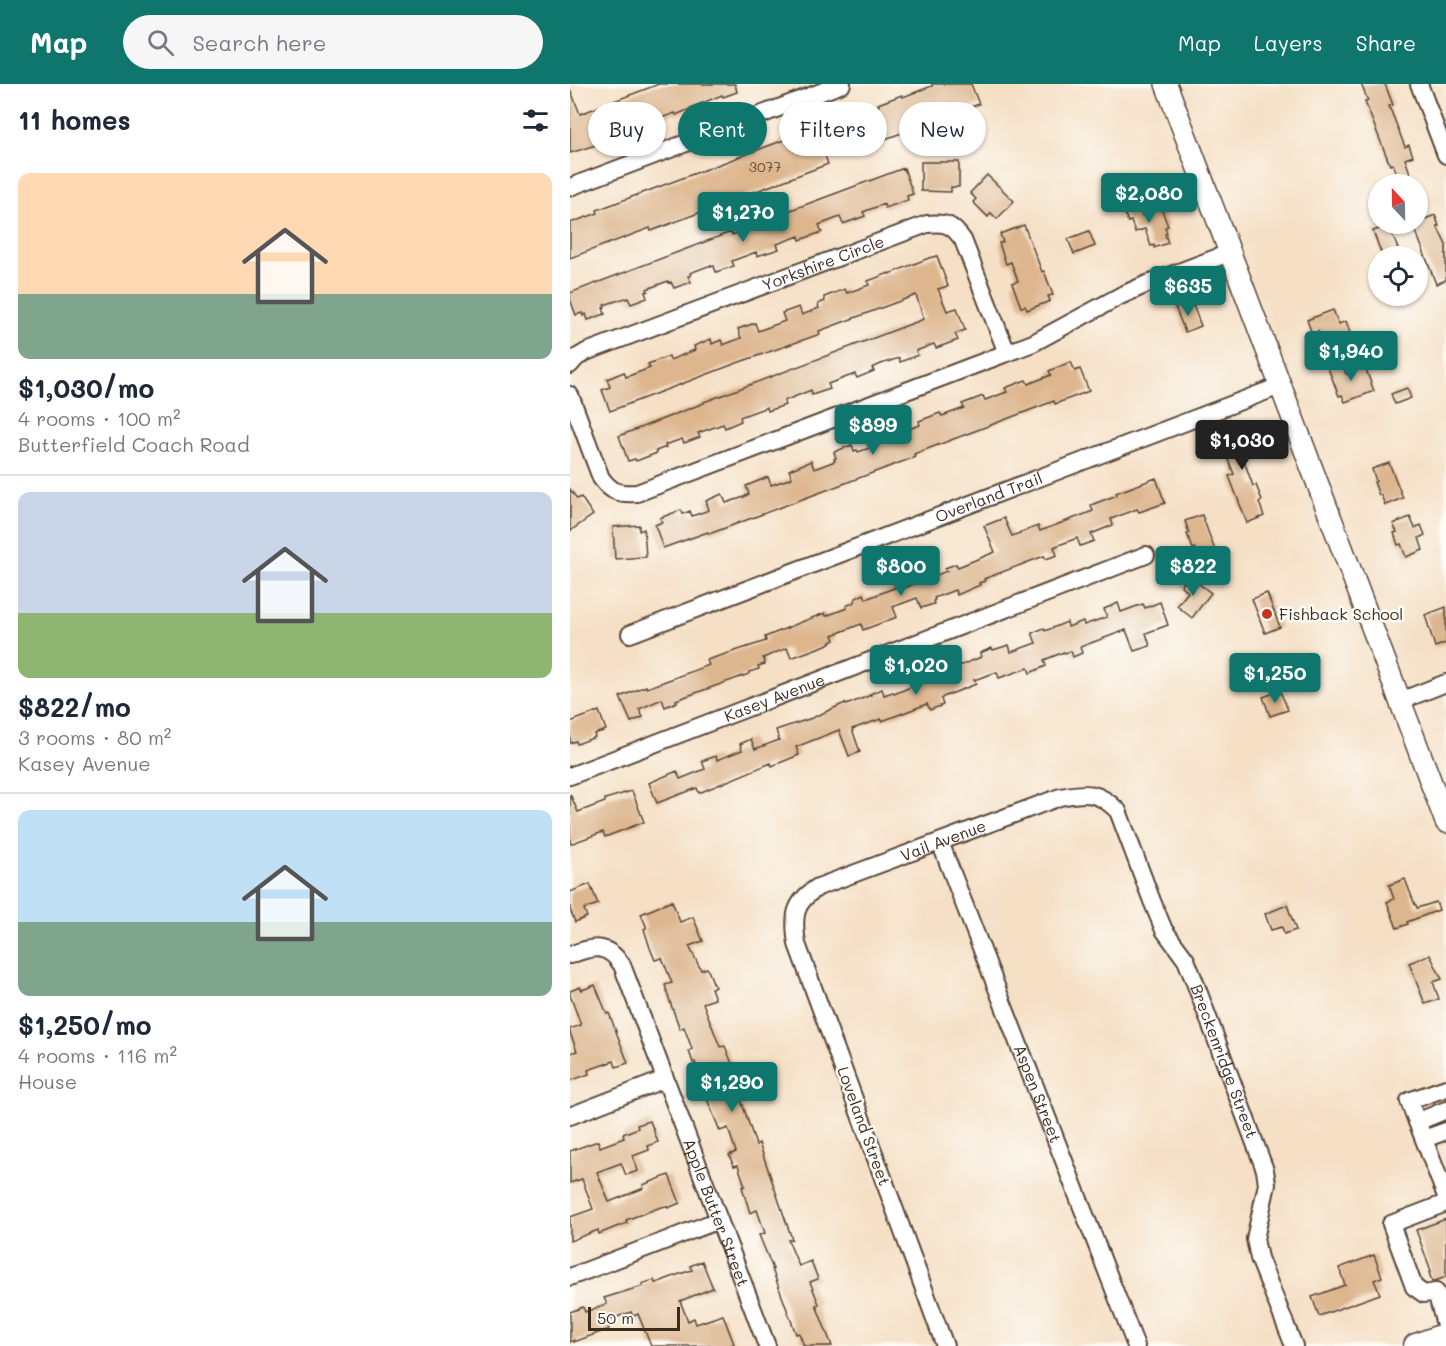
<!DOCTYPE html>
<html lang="en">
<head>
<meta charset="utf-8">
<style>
  :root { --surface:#fff; --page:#f6f6f7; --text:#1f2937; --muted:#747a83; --line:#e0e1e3; --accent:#0f766e }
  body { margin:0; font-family:Mali,sans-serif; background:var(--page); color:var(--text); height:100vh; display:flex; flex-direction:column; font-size:22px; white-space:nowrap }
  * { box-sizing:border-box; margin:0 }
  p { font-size:20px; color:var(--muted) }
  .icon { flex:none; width:33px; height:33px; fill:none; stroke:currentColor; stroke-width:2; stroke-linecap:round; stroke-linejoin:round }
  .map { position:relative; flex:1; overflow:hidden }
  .panel { display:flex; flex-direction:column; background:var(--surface); width:570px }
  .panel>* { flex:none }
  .banner { position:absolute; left:18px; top:18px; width:570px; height:54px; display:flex; gap:12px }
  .needle { width:39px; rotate:338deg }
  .tools { position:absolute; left:798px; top:90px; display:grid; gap:12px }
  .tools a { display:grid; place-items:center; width:60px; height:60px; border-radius:50%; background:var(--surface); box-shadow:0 2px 4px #0004; font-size:30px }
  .scale { position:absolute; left:18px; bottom:15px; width:92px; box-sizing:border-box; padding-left:6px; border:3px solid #3b2a1e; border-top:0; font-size:16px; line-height:21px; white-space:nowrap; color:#3b2a1e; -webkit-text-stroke:4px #fdfcf7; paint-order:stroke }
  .price { position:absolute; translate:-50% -51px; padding:0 14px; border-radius:6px; background:var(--accent); color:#fff; font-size:20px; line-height:39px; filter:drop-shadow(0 2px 3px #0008) }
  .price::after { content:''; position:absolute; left:50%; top:36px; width:18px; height:14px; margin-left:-9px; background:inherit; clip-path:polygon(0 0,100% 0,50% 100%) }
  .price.active { background:#222; color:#fff }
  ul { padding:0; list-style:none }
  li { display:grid; align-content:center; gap:12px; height:318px; padding:0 18px }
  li+li { border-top:2px solid var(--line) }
  li span { display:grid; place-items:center; height:186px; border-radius:12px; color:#555 }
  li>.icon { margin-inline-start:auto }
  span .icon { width:108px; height:108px; fill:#fffc; stroke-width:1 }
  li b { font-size:26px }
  h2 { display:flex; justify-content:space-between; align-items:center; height:72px; padding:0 18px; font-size:26px }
  .chip { padding:0 21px; border-radius:27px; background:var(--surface); box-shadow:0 2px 4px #0004; font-size:21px; line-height:54px }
  .chip.active { background:var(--accent); color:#fff }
  header { display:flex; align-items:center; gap:36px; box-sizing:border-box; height:84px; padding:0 30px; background:var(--accent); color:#fff }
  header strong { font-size:28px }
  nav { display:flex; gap:33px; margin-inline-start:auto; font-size:21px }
  .search { width:420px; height:54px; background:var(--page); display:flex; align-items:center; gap:15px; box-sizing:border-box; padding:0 21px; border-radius:33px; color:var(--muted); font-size:22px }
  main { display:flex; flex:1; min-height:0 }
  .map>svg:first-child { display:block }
</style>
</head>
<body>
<header>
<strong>Map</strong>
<div class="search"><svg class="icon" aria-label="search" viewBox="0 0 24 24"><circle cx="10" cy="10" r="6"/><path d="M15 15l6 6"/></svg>Search here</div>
<nav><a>Map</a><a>Layers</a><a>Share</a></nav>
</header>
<main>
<section class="panel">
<h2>11 homes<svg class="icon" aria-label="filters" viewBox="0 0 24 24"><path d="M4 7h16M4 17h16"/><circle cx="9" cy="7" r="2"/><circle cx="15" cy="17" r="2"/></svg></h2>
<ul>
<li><span style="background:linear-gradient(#ffd9b3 65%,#7fa58c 0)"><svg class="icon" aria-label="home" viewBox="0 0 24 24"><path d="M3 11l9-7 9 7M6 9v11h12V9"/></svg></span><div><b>$1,030/mo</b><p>4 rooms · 100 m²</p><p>Butterfield Coach Road</p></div></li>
<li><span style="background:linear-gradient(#c9d6e8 65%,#8fb573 0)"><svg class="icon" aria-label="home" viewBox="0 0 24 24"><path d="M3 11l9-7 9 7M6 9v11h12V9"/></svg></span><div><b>$822/mo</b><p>3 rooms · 80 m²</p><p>Kasey Avenue</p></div></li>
<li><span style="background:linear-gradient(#bfe0f5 60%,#7fa58c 0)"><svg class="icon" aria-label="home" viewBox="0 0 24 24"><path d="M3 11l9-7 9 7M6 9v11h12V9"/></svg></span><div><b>$1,250/mo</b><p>4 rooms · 116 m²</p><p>House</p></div></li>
</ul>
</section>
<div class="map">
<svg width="876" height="1262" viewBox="0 0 876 1262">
  <rect width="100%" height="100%" fill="#fdfcf7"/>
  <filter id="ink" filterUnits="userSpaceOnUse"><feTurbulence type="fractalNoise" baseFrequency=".0167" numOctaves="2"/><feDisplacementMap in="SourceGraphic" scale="12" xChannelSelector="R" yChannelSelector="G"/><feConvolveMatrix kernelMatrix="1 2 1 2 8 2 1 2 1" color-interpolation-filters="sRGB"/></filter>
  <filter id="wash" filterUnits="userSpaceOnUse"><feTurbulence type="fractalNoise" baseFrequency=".008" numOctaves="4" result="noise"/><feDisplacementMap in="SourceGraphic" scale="24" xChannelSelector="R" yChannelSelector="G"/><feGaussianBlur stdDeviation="1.35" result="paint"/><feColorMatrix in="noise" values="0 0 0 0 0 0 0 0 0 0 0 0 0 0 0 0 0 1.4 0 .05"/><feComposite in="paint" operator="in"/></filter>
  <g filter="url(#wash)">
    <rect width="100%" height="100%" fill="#f5e0c6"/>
    <g id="blocks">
      <g fill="#ddb68e">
        <path d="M89,0H165L167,8L153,13L152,11L120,24V25L106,31L105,29L72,41L73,44L59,49L58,47L38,54L26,59V61L0,69V8L1,7L10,30Z"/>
        <path d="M362,0H401L409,20L310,57L308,52L255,72L258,80L81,147L80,144L0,174V139L28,129L27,126L150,80L281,31V33L309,22L308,20L332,11L333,13L362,2Z"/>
        <path d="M791,0H815L823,21L819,22L825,37L835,63L839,61L843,72L835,75L844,100H831L823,80L820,81L795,18L798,17Z"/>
        <path d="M351,78H389V103H381V108L351,107Z"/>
        <path d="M334,84L343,110L337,112L338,116L315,124L314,120L293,128L295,132L273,140L270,133L249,141L252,148L230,156L229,152L207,160L209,165L187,172L186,168L162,177L164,182L146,188L144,182L141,183V181L120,189L121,191L118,192L121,198L104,204L101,198L99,199L98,197L77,205L78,207L75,208L77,214L61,220L58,214L56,215L55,214L34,221L35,223L33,224L35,230L18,236L16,230L13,232L12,229L6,231L0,215V209L161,148L162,151L214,131L213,129Z"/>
        <path d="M417,91L444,117L427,135L421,129L418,133L403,118L406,115L400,109Z"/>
        <path d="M568,120L572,131L591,124L598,142L595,143L597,149L595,150L598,159L584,164V161L581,162L575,145L565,148L561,137L558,138L553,125Z"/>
        <path d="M865,131L869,142H867L876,161V196L866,200L843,140H848V138Z"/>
        <path d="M454,141L472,188L474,187L483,211L478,212L480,217L457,226L455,222L451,223L442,199L448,197L441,178L436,180L429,159L433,158L430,150Z"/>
        <path d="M819,142L828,165L812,171L803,147Z"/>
        <path d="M519,147L525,162L504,170L498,155Z"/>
        <path d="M367,172L378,202L368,205L377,227L387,224L395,246L385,250L388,256L366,264L364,260L346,267L348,271L330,278L329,274L311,280L302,284L304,287L287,294L285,290L258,300L260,305L242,311L241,306L214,317L215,321L198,327L197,323L170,333L171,337L155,344L153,340L128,349L130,353L114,359L112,355L95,361L96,363L86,367L87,369L66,377L65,375L58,377L49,352L134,319V318L354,235L346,211L249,247L250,250L167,279L40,327L32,306L40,303L37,295L54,288L56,293L80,284L78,280L99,272L100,276L125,266L124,262L141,255L142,260L151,256L153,261L171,254L168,245L185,239L188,247L215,237L212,229L229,223L232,231L249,224L248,220L255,217L254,213L275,205L277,209L299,201L298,197L319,189V190L359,174Z"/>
        <path d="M620,218L621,222L623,221L631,242L615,248L605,223Z"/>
        <path d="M763,226L769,240L776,237L781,252L774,255L777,263L759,270L756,263H754L748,247L742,250L737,236Z"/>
        <path d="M808,250L810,256L816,254L820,265L803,272L797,254Z"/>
        <path d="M501,278L505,287L510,285L519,307L485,320L484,317L434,336L344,370L345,373L139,450L138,448L93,464L85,441L92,438L90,434L111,426L113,430L120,427L122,432L139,426L136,417L152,410L156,419L174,413L179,410L176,402L198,393L201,401L222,394L219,386L241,377L244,385L265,377L264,375L266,374L264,368L282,361L284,367L287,366L288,368L308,361L307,359L310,358L307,352L325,345L327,349L350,341L349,337L370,329L372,332L394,324L392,320L413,312L415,316L437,308L435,304L456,296L458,300L481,291L479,287Z"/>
        <path d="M772,279L776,290L795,283L804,307L775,318L772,311L769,312L758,284Z"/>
        <path d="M837,304L841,314L825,320L821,310Z"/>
        <path d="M677,341L686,363L682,364L683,367L672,371L683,402L686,401L692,416L689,418L694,432L677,439L659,392L664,390L656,370L653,371L650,361L652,360L649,352Z"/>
        <path d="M819,379L833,414L815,421L811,411H809L804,398L806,397L802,385Z"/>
        <path d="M586,394L595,419L569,428L567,425L541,435L543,441L521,450L524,457L510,462L507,454L484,463L487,471L476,475L474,472L414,495L415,497L409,499L410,501L387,511L385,506L364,514L365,516L363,517L364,520L351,524L347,514L323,523L327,533L293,546L291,540L263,551L265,556L256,561L221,574L217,564L193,574L195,580L188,582L189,585L179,588V590L106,616L107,618L95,623L92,615L69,625L73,633L61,638L50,613L76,602L77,604L139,581L137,576L196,557L195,553L234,537L255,529L256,532L277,524L276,522L283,519L286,514L294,510L296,515L332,501L334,504L377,487L375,484L386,480L388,483L425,468L414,442L434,434L442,452L468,442L470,447L523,427L521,421L547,411L546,409Z"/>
        <path d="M0,405L7,415L11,413L23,431L0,447Z"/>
        <path d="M632,431L646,469L629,475L625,464L623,465L617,450L619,449L615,437Z"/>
        <path d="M840,433L845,444L851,441L855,451L849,454L853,466L836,473L831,460L828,461L824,449L827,448L823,440Z"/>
        <path d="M69,441V447L74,445L76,473L45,475L43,443Z"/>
        <path d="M619,492L641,509L622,534L607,522L618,508L611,502Z"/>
        <path d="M697,509L710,543L695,549L682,515Z"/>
        <path d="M590,518L598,541L576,549L580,562L564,567L556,546L510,563L512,569L503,573L501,567L495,569L494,568L474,576L476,582L460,589L458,584L429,594L427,588L404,596L406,600L373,613L371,615L373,621L360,626L357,620L312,637L311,635L282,645L290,668L279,672L269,646L226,663L229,671L202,682L201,679L129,709L127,704L87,719L79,699L107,687L110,695L135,685L132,677L146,672L147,676L172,666L170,660L181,655L185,665L209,656L206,646L242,634L275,619L276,621L301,611L300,610L312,605L314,611L323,608L324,610L355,597L353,591L385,578L387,583L411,573L410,569L422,564L423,566L439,561L441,568L466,559L462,549L474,544L475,547L497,538L498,543L513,537L514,541L537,533L534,525L548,519L551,528L573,520L575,524Z"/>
        <path d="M876,523V559L865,563L855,531Z"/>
        <path d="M710,607L718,626L700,632L693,613Z"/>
        <path d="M29,627L36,646L24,650L25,653L7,660L6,657L0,659V638Z"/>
        <path d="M62,707L74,738L35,753L33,748L0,760V710L8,728L35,718V715Z"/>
        <path d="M835,795L845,821H846L847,824L866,818L869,826L837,838L838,840L827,844L817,818L824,815L819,801Z"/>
        <path d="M20,800L28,820L14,825L17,833L5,838L0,825V808Z"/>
        <path d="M102,817L110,838L123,833L133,857L119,862L131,886L137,884L145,903L141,904L145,915L133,919L150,963L155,962L163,982L155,985L166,1014L170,1013L186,1061L189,1059L222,1155L218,1156L229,1182L241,1177L248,1195L240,1198L249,1220L246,1221L262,1262H234L229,1249L226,1250L202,1185H203L189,1151L195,1149L187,1126L180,1129L172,1103L175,1102L168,1081L164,1082L159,1071L166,1068L158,1044L150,1047L137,1015L139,1014L133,998L125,978L123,979L119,967L122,965L114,943L110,945L100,918L95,901L102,899L92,874L85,876L80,864L74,845L76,844V842L71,830Z"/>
        <path d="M717,821L726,846L714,850L712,843L701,846L695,830Z"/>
        <path d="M860,871L872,895L863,898L869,915L855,920L839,879Z"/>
        <path d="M25,901L37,930L39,929L58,979L46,983L44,977L18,986L19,990L0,997V969L7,967L0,949V945L11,941L0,911V907L10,903L12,906Z"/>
        <path d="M80,1037L88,1058L78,1062L79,1066L63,1072L68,1087L56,1091L51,1079L27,1088L39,1118L74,1104L73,1101L99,1091L110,1119L98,1124L97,1122L91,1123L56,1136L57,1139L46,1143L29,1150L28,1146L0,1157V1133L23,1125L12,1095L0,1099V1067L28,1057L30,1063L54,1054L53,1050L68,1044L67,1041Z"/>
        <path d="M876,1135V1193L862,1198L859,1188L861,1187L846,1146Z"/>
        <path d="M804,1171L812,1193L804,1196L810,1210L749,1232L742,1213L775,1201L769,1184Z"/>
        <path d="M132,1177L143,1204L110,1217L118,1237L124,1234L126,1240L153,1231L164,1260L158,1262H81L68,1230L63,1232L61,1228L36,1237L39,1245L4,1258V1256L0,1258V1228L13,1223L15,1228L37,1220L34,1214L73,1202L72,1200L84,1196L85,1199L89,1198L107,1191L122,1186L120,1182Z"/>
      </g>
    </g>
  </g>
  <g filter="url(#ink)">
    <use href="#blocks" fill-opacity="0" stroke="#574537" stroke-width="1.5"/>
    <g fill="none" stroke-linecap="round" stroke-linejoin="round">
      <defs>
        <g id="minor">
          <path d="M849,0L876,71"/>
          <path d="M0,103L272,0"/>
          <path id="s1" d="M0,281L6,274L16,268L357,140C375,138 382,140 393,156L437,269"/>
          <path d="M0,311L31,394C42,409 49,410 67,409L463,259L550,212L577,200L659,169"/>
          <path id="s2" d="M60,550L710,302"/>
          <path d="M830,617L876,599"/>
          <path id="s3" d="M0,692L576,471"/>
          <path id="s4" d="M370,758L566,1262"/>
          <path id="s5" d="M0,871C23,862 37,859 52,881L197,1262"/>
          <path d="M876,1004L839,1017L876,1112"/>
          <path d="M0,1032L95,995"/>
          <path d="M847,1038L876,1026"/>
          <path d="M854,1055L876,1047"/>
          <path d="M876,1119L821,1140L844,1203L854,1210L866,1208L876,1244"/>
          <path d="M0,1193L149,1136"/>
          <path id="s6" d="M375,1262L227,860C223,833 223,819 248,803L490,713C517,708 528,707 548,727L582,817L594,846L616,876L624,896L695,1086L697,1100L685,1155L689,1174L724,1262"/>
        </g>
        <path id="major" d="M596,0L876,738"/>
        <path id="highway" d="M846,1262L876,1251"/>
      </defs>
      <use href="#minor" stroke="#574537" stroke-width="20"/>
      <use href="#major" stroke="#574537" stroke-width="24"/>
      <use href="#highway" stroke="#574537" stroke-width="27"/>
      <use href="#minor" stroke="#fff" stroke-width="16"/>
      <use href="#major" stroke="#fff" stroke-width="21"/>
      <use href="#highway" stroke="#fff" stroke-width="24"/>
    </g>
  </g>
  <circle fill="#c8321e" stroke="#fdfcf7" stroke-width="2" cx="697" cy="530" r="6"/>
  <g text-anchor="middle" stroke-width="5" stroke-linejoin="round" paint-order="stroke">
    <g font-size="14" fill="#644d3a">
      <text x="195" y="88">3077</text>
    </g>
    <g font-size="16" fill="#3b2a1e" stroke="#fdfcf7">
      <text dy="6" stroke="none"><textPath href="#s1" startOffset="274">Yorkshire Circle</textPath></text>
      <text dy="6" stroke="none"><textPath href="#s2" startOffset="384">Overland Trail</textPath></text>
      <text dy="6" stroke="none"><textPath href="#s3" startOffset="219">Kasey Avenue</textPath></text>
      <text dy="6" stroke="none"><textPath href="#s6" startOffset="628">Vail Avenue</textPath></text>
      <text dy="6" stroke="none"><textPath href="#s6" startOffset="1089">Breckenridge Street</textPath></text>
      <text dy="6" stroke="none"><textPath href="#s4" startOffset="270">Aspen Street</textPath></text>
      <text transform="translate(294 1042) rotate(70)" y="6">Loveland Street</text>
      <text dy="6" stroke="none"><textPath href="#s5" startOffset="324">Apple Butter Street</textPath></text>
    </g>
    <g font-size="16" fill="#3b2a1e" stroke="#fdfcf7" text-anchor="start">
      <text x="709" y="536">Fishback School</text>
    </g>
  </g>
</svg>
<div class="tools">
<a><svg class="needle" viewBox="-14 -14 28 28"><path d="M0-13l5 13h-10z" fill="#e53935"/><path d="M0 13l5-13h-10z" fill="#747a83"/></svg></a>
<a><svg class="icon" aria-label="locate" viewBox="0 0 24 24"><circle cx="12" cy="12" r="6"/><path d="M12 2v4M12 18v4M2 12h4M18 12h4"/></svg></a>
</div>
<div class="scale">50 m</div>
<b class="price" style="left:579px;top:140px">$2,080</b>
<b class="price" style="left:173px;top:159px">$1,270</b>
<b class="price" style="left:618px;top:233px">$635</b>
<b class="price" style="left:781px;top:298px">$1,940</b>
<b class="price" style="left:303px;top:372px">$899</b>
<b class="price active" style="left:672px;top:387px">$1,030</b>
<b class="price" style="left:331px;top:513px">$800</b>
<b class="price" style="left:623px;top:513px">$822</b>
<b class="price" style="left:346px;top:612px">$1,020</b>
<b class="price" style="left:705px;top:620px">$1,250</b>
<b class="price" style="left:162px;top:1029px">$1,290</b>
<div class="banner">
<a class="chip">Buy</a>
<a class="chip active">Rent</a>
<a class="chip">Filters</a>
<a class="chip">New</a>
</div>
</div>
</main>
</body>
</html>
